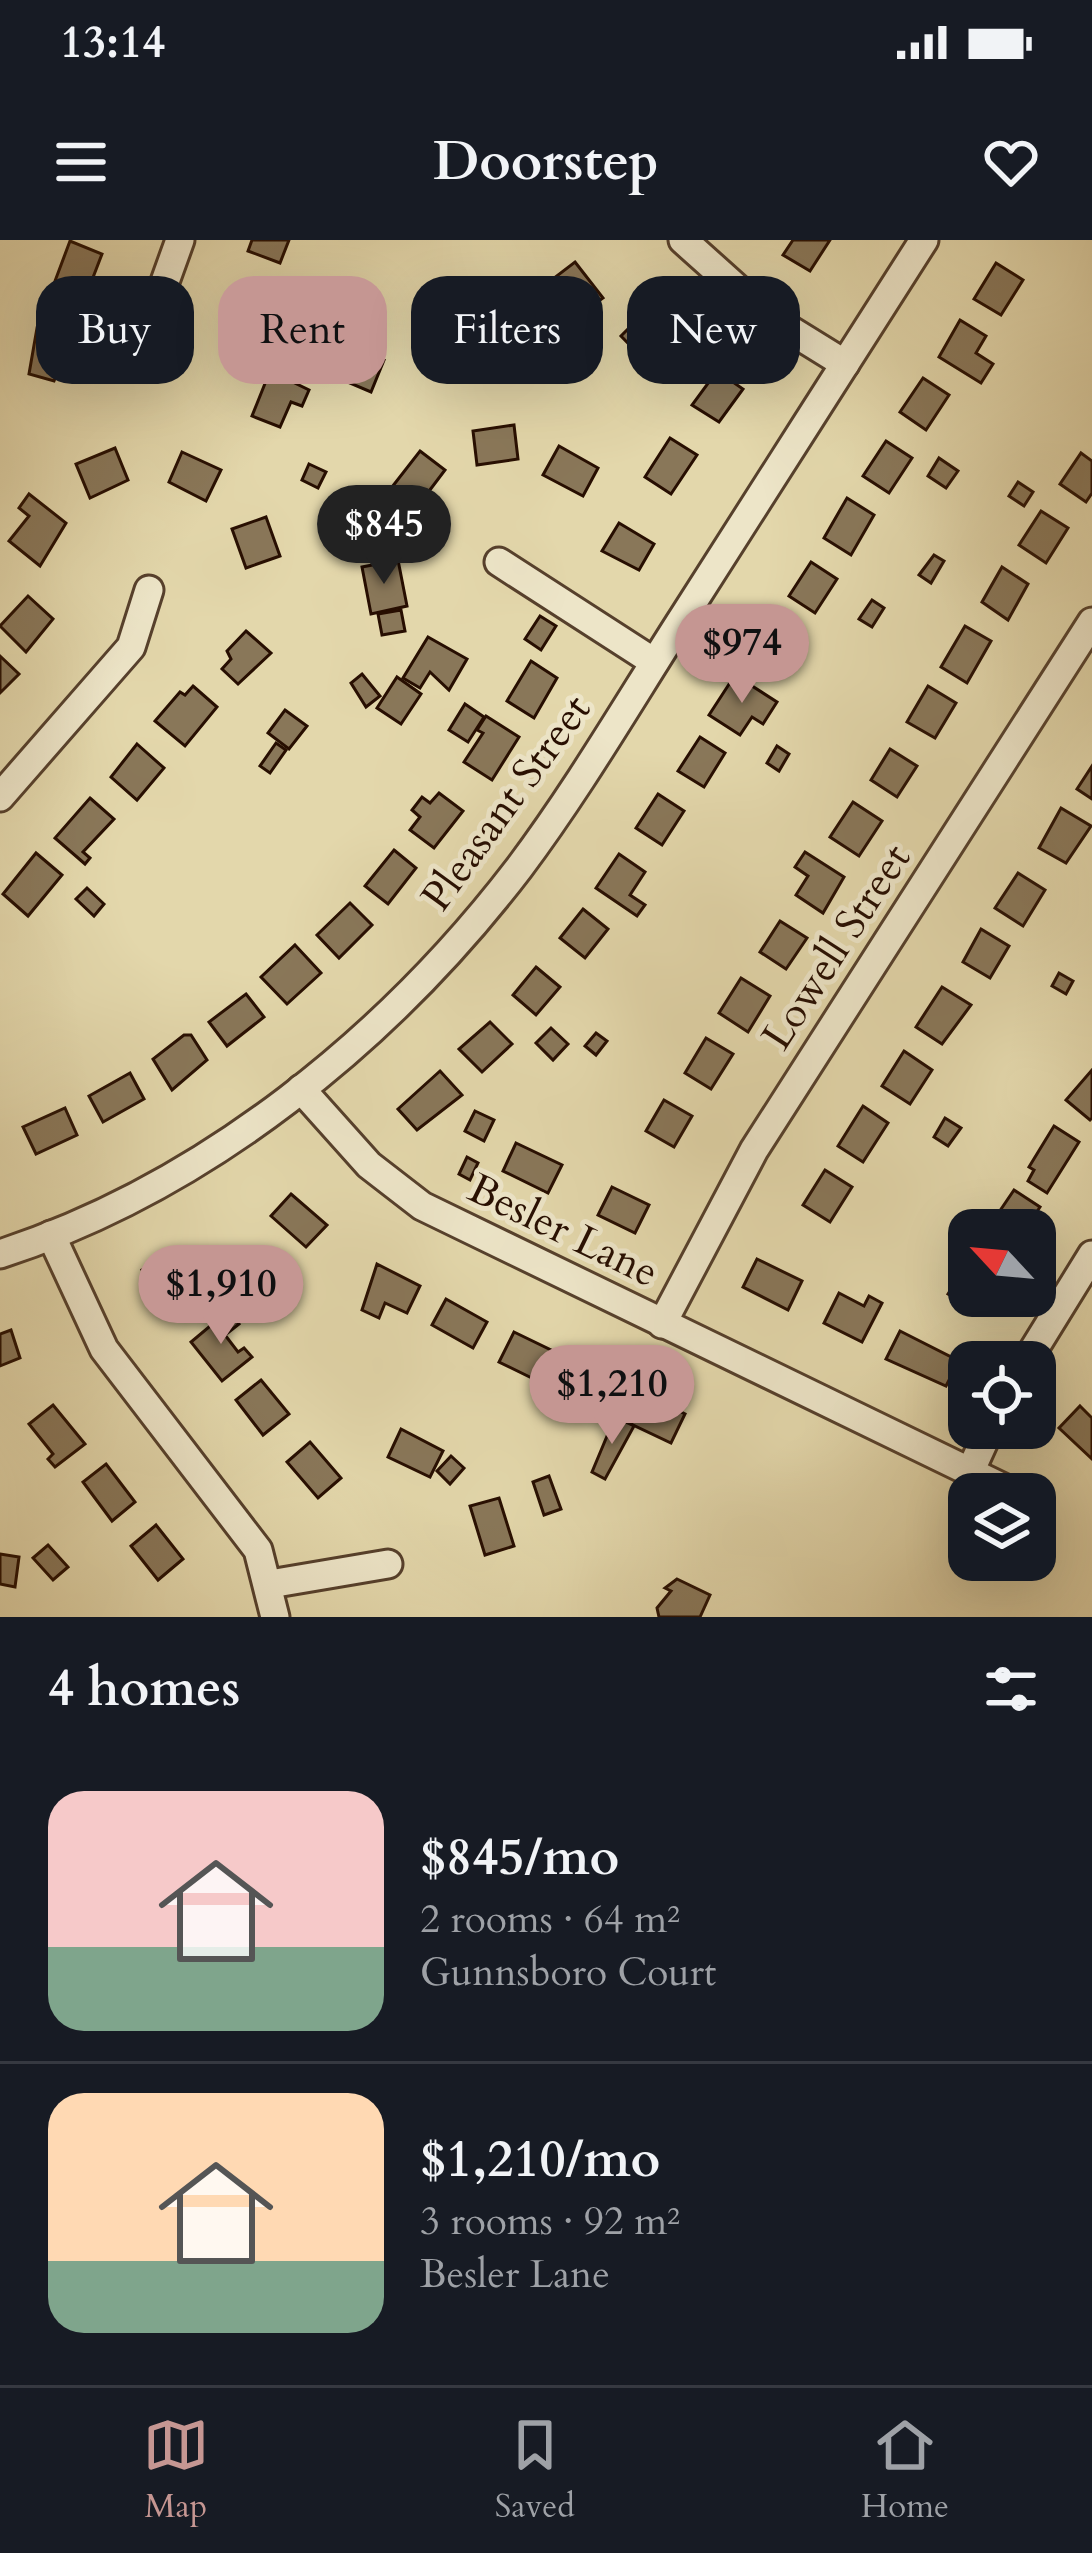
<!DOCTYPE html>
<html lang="en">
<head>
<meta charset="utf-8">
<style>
  :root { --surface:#171b24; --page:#242831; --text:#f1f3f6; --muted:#9ea1a6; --line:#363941; --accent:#c59692 }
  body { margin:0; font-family:Cardo,serif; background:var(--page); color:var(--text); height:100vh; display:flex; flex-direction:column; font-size:45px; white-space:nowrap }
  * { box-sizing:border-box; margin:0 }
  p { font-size:39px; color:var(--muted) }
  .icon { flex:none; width:66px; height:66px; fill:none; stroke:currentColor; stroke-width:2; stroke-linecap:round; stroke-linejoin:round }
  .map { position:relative; height:1377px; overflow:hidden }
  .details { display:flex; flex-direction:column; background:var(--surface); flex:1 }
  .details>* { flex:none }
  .hud { position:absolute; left:36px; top:36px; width:1020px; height:108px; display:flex; gap:24px }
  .needle { width:78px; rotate:296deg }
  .tools { position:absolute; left:948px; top:969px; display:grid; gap:24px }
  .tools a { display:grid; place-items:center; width:108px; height:108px; border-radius:24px; background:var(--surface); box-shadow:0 12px 48px #0002; font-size:60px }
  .price { position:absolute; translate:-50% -102px; padding:0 27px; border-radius:42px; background:var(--accent); color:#111; font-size:39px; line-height:78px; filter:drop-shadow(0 3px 6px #0008) }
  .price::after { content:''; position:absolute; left:50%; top:72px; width:36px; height:27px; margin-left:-18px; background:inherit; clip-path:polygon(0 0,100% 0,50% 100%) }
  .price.selected { background:#222; color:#fff }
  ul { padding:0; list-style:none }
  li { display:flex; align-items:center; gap:36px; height:300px; padding:0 48px }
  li+li { border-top:3px solid var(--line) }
  li span { display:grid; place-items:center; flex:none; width:336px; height:240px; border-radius:36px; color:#555 }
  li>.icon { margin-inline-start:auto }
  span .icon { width:144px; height:144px; fill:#fffc; stroke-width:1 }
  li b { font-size:51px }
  h2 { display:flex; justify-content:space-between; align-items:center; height:144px; padding:0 48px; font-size:51px }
  .chip { padding:0 42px; border-radius:36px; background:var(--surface); box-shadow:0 12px 48px #0002; font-size:42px; line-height:108px }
  .chip.selected { background:var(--accent); color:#111 }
  .status { display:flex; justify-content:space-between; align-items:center; height:84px; padding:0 60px; background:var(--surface); direction:ltr }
  .status svg { height:33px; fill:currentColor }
  header { display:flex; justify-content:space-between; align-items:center; height:156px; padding:0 48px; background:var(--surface); font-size:54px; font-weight:600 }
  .tabs { display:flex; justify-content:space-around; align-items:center; height:168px; border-top:3px solid var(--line); background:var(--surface); font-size:33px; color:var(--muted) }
  .tabs a { display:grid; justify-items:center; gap:6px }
  .tabs .selected { color:var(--accent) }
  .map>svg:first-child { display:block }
</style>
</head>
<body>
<div class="status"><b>13:14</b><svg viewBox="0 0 49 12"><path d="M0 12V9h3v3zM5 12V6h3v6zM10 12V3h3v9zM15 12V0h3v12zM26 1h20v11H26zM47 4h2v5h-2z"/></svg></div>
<header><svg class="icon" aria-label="menu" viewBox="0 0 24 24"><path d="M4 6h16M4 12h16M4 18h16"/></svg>Doorstep<svg class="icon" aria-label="heart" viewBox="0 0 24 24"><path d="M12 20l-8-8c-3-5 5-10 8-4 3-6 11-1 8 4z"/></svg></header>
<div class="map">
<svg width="1092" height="1377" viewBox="0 0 1092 1377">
  <rect width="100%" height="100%" fill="#e3d7ab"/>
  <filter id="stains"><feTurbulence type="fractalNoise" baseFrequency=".00167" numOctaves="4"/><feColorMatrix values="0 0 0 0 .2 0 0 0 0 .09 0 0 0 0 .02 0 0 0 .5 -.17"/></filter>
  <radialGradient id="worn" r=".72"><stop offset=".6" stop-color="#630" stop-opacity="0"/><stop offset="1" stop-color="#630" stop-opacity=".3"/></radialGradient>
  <g fill="#897759" stroke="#270e01" stroke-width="3">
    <path d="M252,0H289L280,23L248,11Z"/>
    <path d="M793,0H830L810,31L783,15Z"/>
    <path d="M70,1L102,14L87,53L55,41Z"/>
    <path d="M575,22L603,58L578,76L563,57L558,53L549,60L541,48Z"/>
    <path d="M996,23L1023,40L1001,75L974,59Z"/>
    <path d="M289,58L331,75L324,95L314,91L306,111L273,99Z"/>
    <path d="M644,73L675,106L653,129L621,96Z"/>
    <path d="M960,80L986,96L976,113L993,124L981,143L939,117Z"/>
    <path d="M37,88L72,96L54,141L29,134Z"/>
    <path d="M357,110L384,120L371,152L345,141Z"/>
    <path d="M564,113L579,121L572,134L557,126Z"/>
    <path d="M270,131L309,150L302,166L291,162L280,187L252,176Z"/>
    <path d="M717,131L743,149L719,182L692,165Z"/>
    <path d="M923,138L949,155L926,190L900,172Z"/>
    <path d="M514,185L518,219L477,225L473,191Z"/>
    <path d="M670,198L697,215L671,254L645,237Z"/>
    <path d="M886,201L912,218L889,253L863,236Z"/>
    <path d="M559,206L598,228L583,256L543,235Z"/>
    <path d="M115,208L128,240L90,258L76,224Z"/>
    <path d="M420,211L445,230L417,267L392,247Z"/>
    <path d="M182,212L221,230L206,261L169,242Z"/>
    <path d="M1081,213L1092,221V253L1086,262L1060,244Z"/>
    <path d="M939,218L958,231L946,248L928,236Z"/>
    <path d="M309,224L326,232L318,248L302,240Z"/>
    <path d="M1018,242L1033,252L1024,266L1009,256Z"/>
    <path d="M29,254L66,283L40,326L9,301L29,276L19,268Z"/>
    <path d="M847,258L874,275L851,315L824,298Z"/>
    <path d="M1041,271L1068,288L1046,323L1019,305Z"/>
    <path d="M266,277L280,316L246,328L232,289Z"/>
    <path d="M619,283L654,304L639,330L602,311Z"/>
    <path d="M934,315L944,321L931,343L919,335Z"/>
    <path d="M398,320L407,366L371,374L362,327Z"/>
    <path d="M811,322L837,339L815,373L789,356Z"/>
    <path d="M1002,327L1028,344L1008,380L982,362Z"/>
    <path d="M28,356L53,379L26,412L0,386Z"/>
    <path d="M872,360L884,368L872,387L859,379Z"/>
    <path d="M401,370L405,391L382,395L378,374Z"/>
    <path d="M540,376L556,386L541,410L525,399Z"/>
    <path d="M768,378L795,395L774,429L747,412Z"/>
    <path d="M965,386L991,401L967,443L941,427Z"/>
    <path d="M246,391L271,413L238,444L222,429L231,419L227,411Z"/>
    <path d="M428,397L467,419L449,450L430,432L420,448L403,438Z"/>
    <path d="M0,416L19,434L0,453Z"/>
    <path d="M531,421L557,438L534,478L507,461Z"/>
    <path d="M362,434L380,456L366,467L351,443Z"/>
    <path d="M735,435L777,462L763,484L752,477L740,495L709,475Z"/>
    <path d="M397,437L421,454L401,484L377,468Z"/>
    <path d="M193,446L217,467L185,506L155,481L180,452L185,455Z"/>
    <path d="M928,446L956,463L935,498L907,482Z"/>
    <path d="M465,464L484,477L468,502L449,490Z"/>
    <path d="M285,470L307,486L289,509L268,493Z"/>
    <path d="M486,476L519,497L492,540L464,522L483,493L477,490Z"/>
    <path d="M700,497L725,513L704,547L678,531Z"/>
    <path d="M276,503L286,510L270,533L260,526Z"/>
    <path d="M137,504L164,528L137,560L111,537Z"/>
    <path d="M777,506L789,514L779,531L767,523Z"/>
    <path d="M890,509L917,526L897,557L871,540Z"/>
    <path d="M1092,526V559L1077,549Z"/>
    <path d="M439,553L463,571L434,608L410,590L420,577L412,570L422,557L430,563Z"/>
    <path d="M658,554L684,571L662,605L636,588Z"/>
    <path d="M90,558L114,579L83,612L90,618L85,624L55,598Z"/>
    <path d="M853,562L882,581L859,616L830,597Z"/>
    <path d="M1061,568L1091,586L1066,623L1039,608Z"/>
    <path d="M394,610L416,628L388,664L365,646Z"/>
    <path d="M805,612L844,637L823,673L796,655L808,636L795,627Z"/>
    <path d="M36,613L62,635L28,676L3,654Z"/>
    <path d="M619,614L645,632L630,655L645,665L637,676L596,648Z"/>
    <path d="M1018,633L1045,650L1023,686L995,668Z"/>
    <path d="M87,648L104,664L94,676L76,659Z"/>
    <path d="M350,663L372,685L339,718L317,695Z"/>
    <path d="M583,669L608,689L585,718L560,698Z"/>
    <path d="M780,681L807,698L786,729L760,712Z"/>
    <path d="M981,689L1009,706L990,738L963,722Z"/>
    <path d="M295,705L321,733L287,764L261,737Z"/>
    <path d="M536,727L560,747L536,775L513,755Z"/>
    <path d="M1059,733L1073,741L1066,754L1052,746Z"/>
    <path d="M741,738L770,756L748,792L719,773Z"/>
    <path d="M942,747L971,765L942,804L916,787Z"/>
    <path d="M246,754L264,777L227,806L209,782Z"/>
    <path d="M490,782L512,804L482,832L459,809Z"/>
    <path d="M551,788L568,804L553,820L536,803Z"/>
    <path d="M596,793L607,801L596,815L585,806Z"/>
    <path d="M184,795H191L207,820L172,850L153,819Z"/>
    <path d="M706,798L733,814L711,849L685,833Z"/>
    <path d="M904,811L932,830L910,864L882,846Z"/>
    <path d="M1092,830V878L1090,880L1066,860Z"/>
    <path d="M440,831L462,855L417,890L398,869Z"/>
    <path d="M130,833L144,859L103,882L89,856Z"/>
    <path d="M664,860L692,876L674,907L646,891Z"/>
    <path d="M863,866L888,883L863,922L838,906Z"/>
    <path d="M65,868L77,895L36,914L23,887Z"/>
    <path d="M475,871L494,880L484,901L465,891Z"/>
    <path d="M945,878L961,888L948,906L934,897Z"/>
    <path d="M1054,886L1079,902L1047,953L1028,941L1034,930L1029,927Z"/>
    <path d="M516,903L562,925L548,953L503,931Z"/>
    <path d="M467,917L478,923L470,940L459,934Z"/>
    <path d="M825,930L852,947L830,982L803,965Z"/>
    <path d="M612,947L649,965L635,993L598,975Z"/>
    <path d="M1014,950L1040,967L1025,990H999L991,984Z"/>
    <path d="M291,954L327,985L306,1007L271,976Z"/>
    <path d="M169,1016L191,1058L164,1072L142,1030Z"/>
    <path d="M757,1019L802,1041L788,1070L743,1047Z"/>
    <path d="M969,1020V1056H983L974,1070L948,1054Z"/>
    <path d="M377,1024L420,1046L407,1073L385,1063L379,1078L362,1070Z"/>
    <path d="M839,1053L864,1066L869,1056L882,1063L862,1102L824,1083Z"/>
    <path d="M446,1059L487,1082L473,1108L432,1085Z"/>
    <path d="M228,1071L239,1084L225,1095L238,1112L244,1108L252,1117L222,1141L191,1102Z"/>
    <path d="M11,1090L20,1118L0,1126V1094Z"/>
    <path d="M900,1091L959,1121L946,1146L886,1119Z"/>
    <path d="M514,1092L553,1111L538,1141L499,1122Z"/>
    <path d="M572,1121L614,1144L600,1171L584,1163L580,1170L572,1166L576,1157L558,1149Z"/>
    <path d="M261,1140L289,1174L263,1195L236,1160Z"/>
    <path d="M646,1154L685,1174L671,1203L631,1184Z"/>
    <path d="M53,1165L85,1204L55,1227L48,1219L53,1214L29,1184Z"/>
    <path d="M1080,1166L1092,1178V1219L1059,1188Z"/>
    <path d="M615,1177L634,1186L605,1239L592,1232Z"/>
    <path d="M401,1189L443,1211L430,1237L388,1217Z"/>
    <path d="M310,1202L341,1238L318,1258L287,1222Z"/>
    <path d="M451,1216L464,1228L450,1244L437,1231Z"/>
    <path d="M106,1224L135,1262L112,1281L83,1242Z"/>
    <path d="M549,1236L561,1269L544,1275L533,1242Z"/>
    <path d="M499,1258L514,1306L485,1315L470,1266Z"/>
    <path d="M156,1285L183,1319L158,1340L131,1306Z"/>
    <path d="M48,1305L68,1327L53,1340L33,1318Z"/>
    <path d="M0,1314L19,1317L15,1347L0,1344Z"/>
    <path d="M677,1339L710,1355L700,1377H659L657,1368L671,1351L665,1348Z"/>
  </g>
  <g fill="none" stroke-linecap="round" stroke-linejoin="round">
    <defs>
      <g id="minor">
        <path d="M683,0L769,77L845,124"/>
        <path d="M169,100L162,50L180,0"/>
        <path d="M499,322L654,422"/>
        <path d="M0,557L131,407L149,350"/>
        <path d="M301,849L369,925L422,966L1016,1254"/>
        <path d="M51,995L104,1109L258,1310L275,1377"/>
        <path d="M0,1014C206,947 389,798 519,628C579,548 630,460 684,376C764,251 844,125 924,0"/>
        <path d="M662,1084L754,910L1092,382"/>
        <path d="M1026,1122L1092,1015"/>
        <path d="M970,1232L990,1188"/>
        <path d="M270,1344L388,1324"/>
      </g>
    </defs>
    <use href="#minor" stroke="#56402c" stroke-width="33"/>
    <use href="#minor" stroke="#ede5c8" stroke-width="27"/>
  </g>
  <g text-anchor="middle" stroke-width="10" stroke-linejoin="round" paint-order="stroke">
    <g font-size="42" fill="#270e01" stroke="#ede5c8">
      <text transform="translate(505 562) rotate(-54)" y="15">Pleasant Street</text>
      <text transform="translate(835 706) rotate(-57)" y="15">Lowell Street</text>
      <text transform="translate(564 989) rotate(26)" y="15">Besler Lane</text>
    </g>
  </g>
  <rect width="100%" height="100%" filter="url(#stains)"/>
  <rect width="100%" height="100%" fill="url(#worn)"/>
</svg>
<div class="tools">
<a><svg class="needle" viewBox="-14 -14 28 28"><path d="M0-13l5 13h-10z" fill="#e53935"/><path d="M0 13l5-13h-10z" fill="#9ea1a6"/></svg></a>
<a><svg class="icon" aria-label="locate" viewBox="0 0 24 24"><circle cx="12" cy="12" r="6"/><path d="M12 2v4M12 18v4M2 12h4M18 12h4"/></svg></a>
<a><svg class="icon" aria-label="layers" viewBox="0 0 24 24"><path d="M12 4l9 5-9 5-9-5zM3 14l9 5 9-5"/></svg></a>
</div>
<b class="price selected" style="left:384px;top:347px">$845</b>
<b class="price" style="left:742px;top:466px">$974</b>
<b class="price" style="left:221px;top:1107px">$1,910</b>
<b class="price" style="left:612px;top:1207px">$1,210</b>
<div class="hud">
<a class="chip">Buy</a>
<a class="chip selected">Rent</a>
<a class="chip">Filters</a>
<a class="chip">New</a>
</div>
</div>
<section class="details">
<h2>4 homes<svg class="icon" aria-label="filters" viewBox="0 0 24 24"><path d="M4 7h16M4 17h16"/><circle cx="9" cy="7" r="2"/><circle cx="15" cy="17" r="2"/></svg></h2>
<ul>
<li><span style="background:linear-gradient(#f6c9c9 65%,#7fa58c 0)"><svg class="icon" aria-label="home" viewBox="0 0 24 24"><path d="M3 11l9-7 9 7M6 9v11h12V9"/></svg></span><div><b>$845/mo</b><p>2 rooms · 64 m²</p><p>Gunnsboro Court</p></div></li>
<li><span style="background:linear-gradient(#ffd9b3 70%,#7fa58c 0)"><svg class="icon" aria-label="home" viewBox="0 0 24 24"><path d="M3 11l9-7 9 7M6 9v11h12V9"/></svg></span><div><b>$1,210/mo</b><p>3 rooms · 92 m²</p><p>Besler Lane</p></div></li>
</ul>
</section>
<nav class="tabs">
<a class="selected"><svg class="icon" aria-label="map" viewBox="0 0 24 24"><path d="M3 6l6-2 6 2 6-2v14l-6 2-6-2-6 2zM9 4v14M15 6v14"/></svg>Map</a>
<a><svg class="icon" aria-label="saved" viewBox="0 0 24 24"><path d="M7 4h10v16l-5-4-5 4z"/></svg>Saved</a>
<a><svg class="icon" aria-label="home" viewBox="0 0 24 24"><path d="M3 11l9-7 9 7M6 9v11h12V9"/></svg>Home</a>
</nav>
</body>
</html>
